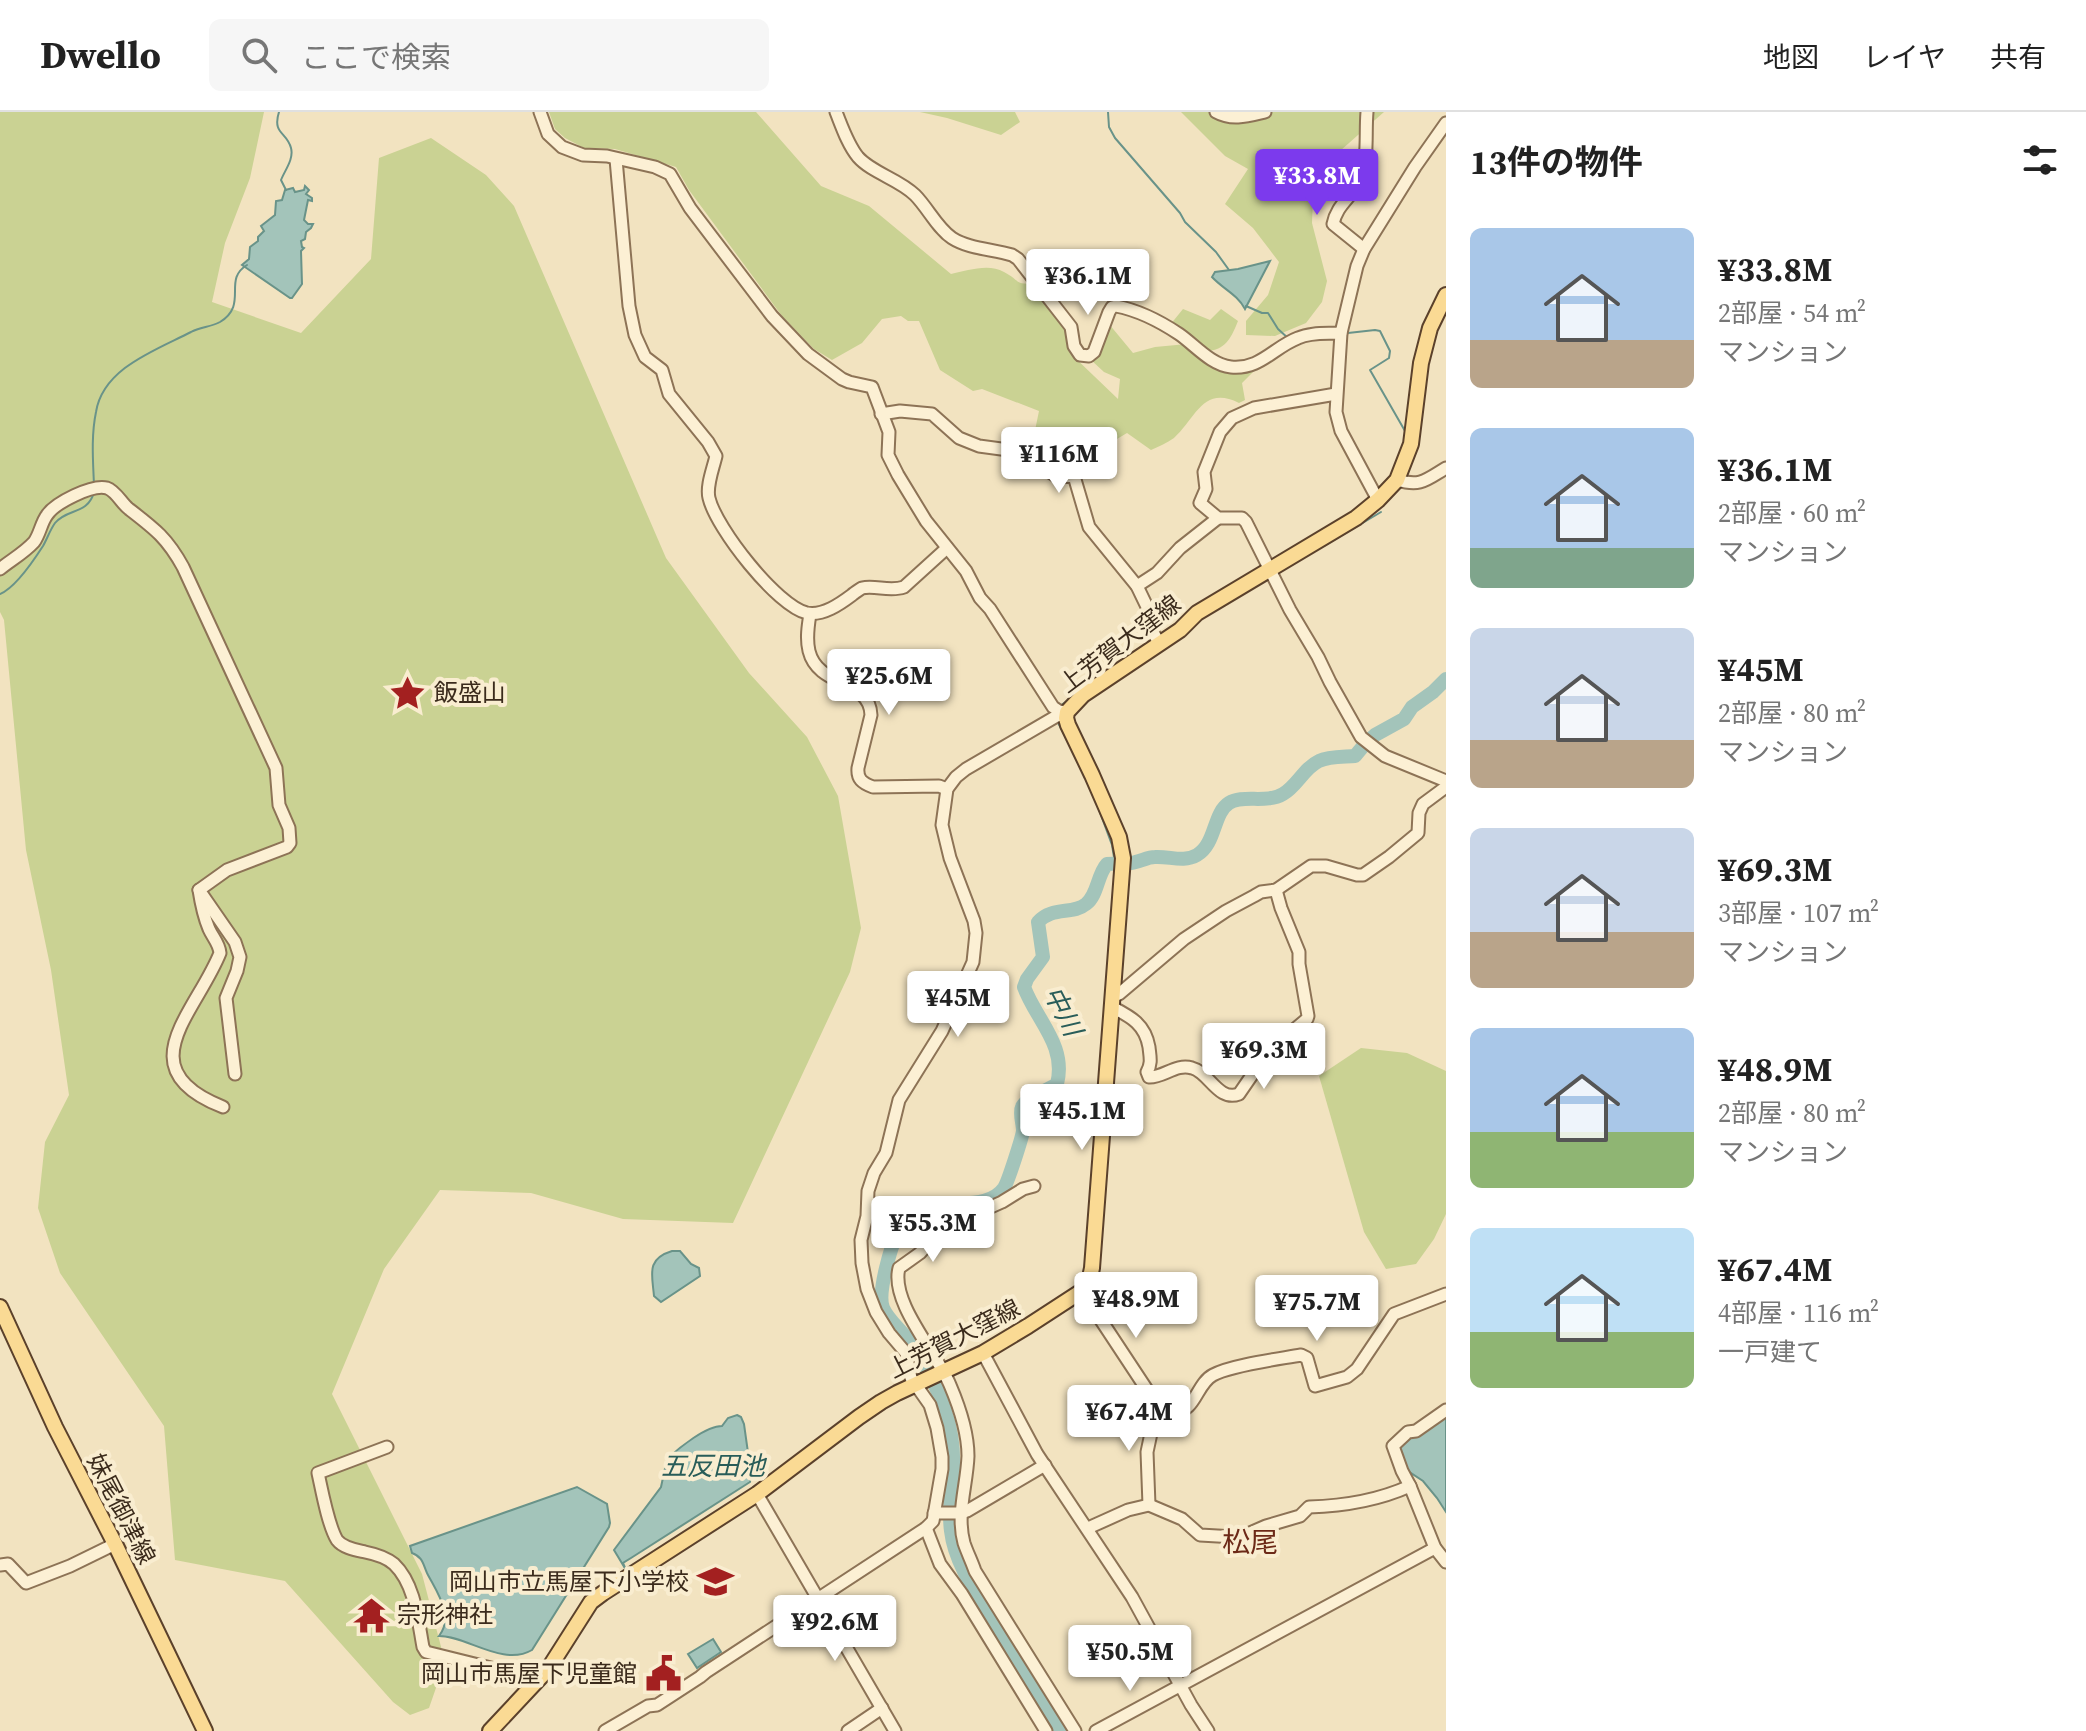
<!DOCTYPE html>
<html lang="ja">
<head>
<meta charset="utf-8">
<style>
  :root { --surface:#fff; --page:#f6f6f6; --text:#222; --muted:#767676; --line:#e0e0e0; --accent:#7c3aed }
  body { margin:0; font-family:"Source Serif 4","Noto Sans JP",serif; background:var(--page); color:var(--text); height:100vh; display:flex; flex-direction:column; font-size:30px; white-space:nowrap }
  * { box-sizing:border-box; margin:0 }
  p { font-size:26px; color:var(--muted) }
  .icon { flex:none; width:44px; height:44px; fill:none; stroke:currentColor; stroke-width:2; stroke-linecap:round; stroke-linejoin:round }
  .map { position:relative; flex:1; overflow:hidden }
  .side { display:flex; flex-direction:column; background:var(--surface); width:640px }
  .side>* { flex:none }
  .price { position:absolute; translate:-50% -68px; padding:0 18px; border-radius:8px; background:#fff; color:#222; font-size:26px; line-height:52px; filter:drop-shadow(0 2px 4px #0008) }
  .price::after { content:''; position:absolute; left:50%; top:48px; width:24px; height:18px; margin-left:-12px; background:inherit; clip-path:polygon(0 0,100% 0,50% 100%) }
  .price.current { background:var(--accent); color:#fff }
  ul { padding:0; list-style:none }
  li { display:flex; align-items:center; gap:24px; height:200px; padding:0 24px }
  li span { display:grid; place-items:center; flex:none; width:224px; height:160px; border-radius:12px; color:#555 }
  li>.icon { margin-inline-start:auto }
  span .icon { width:96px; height:96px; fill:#fffc; stroke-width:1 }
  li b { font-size:34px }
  h2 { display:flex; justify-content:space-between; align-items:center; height:96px; padding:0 24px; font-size:34px }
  header { display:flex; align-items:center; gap:48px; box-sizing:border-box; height:112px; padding:0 40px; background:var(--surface); border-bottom:2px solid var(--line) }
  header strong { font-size:38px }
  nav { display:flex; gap:44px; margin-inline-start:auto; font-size:28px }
  .search { width:560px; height:72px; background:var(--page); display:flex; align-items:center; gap:20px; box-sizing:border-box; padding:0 28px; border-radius:12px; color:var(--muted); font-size:30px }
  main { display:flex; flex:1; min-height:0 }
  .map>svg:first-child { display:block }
</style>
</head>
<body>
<header>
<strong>Dwello</strong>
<div class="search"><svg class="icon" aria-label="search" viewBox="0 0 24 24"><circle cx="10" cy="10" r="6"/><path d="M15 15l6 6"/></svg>ここで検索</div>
<nav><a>地図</a><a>レイヤ</a><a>共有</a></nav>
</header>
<main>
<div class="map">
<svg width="1446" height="1619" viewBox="0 0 1446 1619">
  <rect width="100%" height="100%" fill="#f2e3c0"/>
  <g fill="#cad293">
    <path d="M0,0H264L250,66L225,131L212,190L301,221L371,147L379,46L431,26L486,63L514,94L666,446L749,561L807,625L838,684L861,816L850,860L733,1111L623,1107L531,1081L440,1078L384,1157L332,1282L422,1462L445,1550L429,1596L410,1603L393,1590L285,1469L175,1448L164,1314L60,1161L38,1096L45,1030L69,983L51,858L26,738L4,508L0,500Z"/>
    <path d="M549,0H756L821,74L869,94L951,162C967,159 988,151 1004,160C1021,169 1013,172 1035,172L1064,215L1070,241L1118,287L1120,267L1104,260L1091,248L1097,245L1109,212L1133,241L1155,235L1187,232L1231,259H1254L1242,271L1245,288L1239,291C1203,273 1196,306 1174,326C1167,331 1158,335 1151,338L1127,321L1107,333L1064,321L1057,332L1059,344L1051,352L1032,333L1039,299L982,277L973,279L940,258L919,209H908L901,204L882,207L862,231L832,248L814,237L782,204L689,78L676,55L615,37L584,36L565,26L555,17Z"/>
    <path d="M920,0H1015L1020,10L1001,23L947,6Z"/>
    <path d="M1181,0H1384L1314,62L1312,111L1327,169L1322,190L1306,211L1275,224L1246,223V209L1268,183L1279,150L1253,116L1225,92L1248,57L1225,44Z"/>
    <path d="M1183,197L1210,208L1221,197L1238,209C1232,224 1227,236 1210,239L1170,213Z"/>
    <path d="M1361,936L1407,941L1446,959V1102L1434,1127L1416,1152L1386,1157L1364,1120L1319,964Z"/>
  </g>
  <g fill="#a3c4ba" stroke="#699389" stroke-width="2">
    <path d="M305,74L309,78L306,82L312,86V89L308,88L304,108L308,112H313L311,116L306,120L305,127L301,129L302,135L304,136L301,139L302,172L292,186H290L242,153L249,147L250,135L258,129V125L264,119L261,114L275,103L276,89L282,88L285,78L293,76L295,80L304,78Z"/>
    <path d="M1270,149L1245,197C1237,182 1223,177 1212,165L1215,160L1238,157Z"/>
    <path d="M672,1139H680L691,1152L699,1156L700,1164L661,1190L654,1184C652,1162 646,1147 672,1139Z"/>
    <path d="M737,1303L741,1305L744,1312L751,1362L750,1370L631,1446L623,1451L626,1458L614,1438L661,1375L667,1347C680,1335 706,1314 722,1314L728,1306Z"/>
    <path d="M1443,1305H1446V1400L1437,1386L1423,1369L1408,1359L1398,1331L1404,1326L1424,1320Z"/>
    <path d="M577,1375L607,1392L610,1411L609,1415L532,1538C503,1555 467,1524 439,1524C455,1504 436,1479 427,1461C423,1452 423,1445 412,1441L410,1434Z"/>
    <path d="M713,1527L721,1540L697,1556L688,1542Z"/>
  </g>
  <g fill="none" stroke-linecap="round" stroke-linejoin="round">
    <g stroke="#699389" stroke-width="2">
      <path d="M279,0C272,22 287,20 291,36C294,47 285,58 281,68L286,78"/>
      <path d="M1108,0L1109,15L1115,26L1180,101L1185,110L1216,140L1229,158"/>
      <path d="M1246,194L1262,201H1268L1278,217L1289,227"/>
      <path d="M1348,221L1375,218L1380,219L1390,239L1389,246L1370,258L1405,319"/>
      <path d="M94,373C93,349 91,324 96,300C103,256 156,238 191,220C200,215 211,215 220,210C249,192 222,168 247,153"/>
      <path d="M1324,434L1381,400"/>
      <path d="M0,482C15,476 34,448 43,434C47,427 50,418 55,411C67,396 88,403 94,380"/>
      <path d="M1060,594L1071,586"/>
      <path d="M1057,609L1069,631"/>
      <path d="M1098,695L1112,733L1115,751"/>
    </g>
    <path stroke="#a3c4ba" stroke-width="14" d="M1061,1619C1040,1585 1019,1550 998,1516C980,1486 955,1454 951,1419C948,1398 952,1378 953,1358C954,1339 951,1317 945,1299C938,1276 922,1248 909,1229C901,1218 888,1208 883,1196C877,1181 891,1134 898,1120C922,1073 982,1107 1004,1076C1008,1070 1022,1026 1023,1019C1023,1011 1019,1001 1022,995C1027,984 1047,979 1057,972C1067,933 1036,908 1024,875L1027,867L1043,845L1038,810C1052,794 1073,803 1086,792C1098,783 1097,763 1107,752C1115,751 1123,753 1131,751C1140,750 1147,745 1155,745C1170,744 1183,751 1197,743C1216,732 1213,701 1229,691C1243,682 1266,692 1283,682C1297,674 1304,656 1319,649C1329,644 1344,645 1355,644L1365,632L1375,623L1404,607L1412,595L1433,580L1446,567"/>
    <defs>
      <g id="minor">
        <path d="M540,0L548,22L562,35L583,43L607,44L655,55L670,62L690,96L772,204L808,242L842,267L849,270L872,275L889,320L888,343L898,363L926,409L966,459L980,486L990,497L1053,595L1059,599L1066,600"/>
        <path d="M836,0C842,15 848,33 858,45C872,61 899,67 915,83C928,96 937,116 952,126C969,137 993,137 1012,143L1018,147L1071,215L1074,234L1080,243L1089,244L1094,240L1109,200L1112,195L1116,194C1137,198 1161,210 1179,222C1195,233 1211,253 1231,255C1260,258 1274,235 1298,226C1311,220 1327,222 1341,221"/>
        <path d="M1216,0C1232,9 1248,4 1265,0"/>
        <path d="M616,47L629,194L635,223L645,245L662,258L669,282L708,330L716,344C713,357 706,374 709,386C716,416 777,494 807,501C823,504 840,492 852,483C853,482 860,477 862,476C875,473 890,480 904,475L947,436"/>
        <path d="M1364,137L1333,112C1337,92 1351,87 1359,69C1369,49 1365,22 1367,0"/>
        <path d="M1336,282L1254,296L1232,306L1220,320L1204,360L1206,377L1200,391L1218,406H1242L1246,410L1290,498L1318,545L1330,570L1361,625L1385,644L1446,669"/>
        <path d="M881,302L900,299L932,302L959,326L979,334L1016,339L1058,365L1074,364L1089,415L1137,474L1151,503L1150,516L1160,532"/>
        <path d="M1397,368C1421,375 1426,368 1446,356"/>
        <path d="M1378,388L1341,319L1336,300L1341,221L1357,154L1364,137L1415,55L1446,11"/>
        <path d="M0,457C11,448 24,441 34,430C40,422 41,411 47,403C55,391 92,372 107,376C116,379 122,392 129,397C155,417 167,426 183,455L276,656L279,693L289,716L290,731L287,735L227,758L199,778L235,830L240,845L237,859L226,886L235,962"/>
        <path d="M1137,474L1157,461L1180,436L1218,406"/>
        <path d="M810,502C808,514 806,527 809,539C818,576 870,567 871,603L858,656C857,667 862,671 873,675L939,674L947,677"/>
        <path d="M199,778C201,791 204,805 209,817C213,826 219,831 220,841C196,901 126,957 223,995"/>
        <path d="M1113,884L1119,882L1184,827L1226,799L1254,784L1261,780L1276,778L1311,754H1326L1357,763H1363L1389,745L1418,721L1419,701L1423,692L1446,675"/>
        <path d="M1112,895C1131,905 1145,912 1149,935C1150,945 1152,951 1147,960L1149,965C1163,966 1176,951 1192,956C1209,960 1218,990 1239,982L1261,950L1273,940L1282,928L1307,907L1308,904L1299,852V840L1281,796L1276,778"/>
        <path d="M1034,1074L1023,1077L1002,1090L946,1115L936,1123L920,1141L899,1156C890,1191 937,1241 950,1273C959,1294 968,1321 968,1344C967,1373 956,1402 964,1431C967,1440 972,1450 975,1459L1075,1619"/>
        <path d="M1088,1175L1093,1196L1157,1293C1162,1297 1167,1302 1173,1301C1196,1300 1196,1272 1213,1263C1231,1253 1279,1247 1301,1243L1307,1246L1315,1274L1347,1265L1357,1257L1394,1202L1446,1182"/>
        <path d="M983,1241L1037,1342L1132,1485L1191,1593L1208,1619"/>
        <path d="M1446,1298L1416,1319L1408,1320L1393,1334L1402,1359L1410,1374L1435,1436L1446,1450"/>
        <path d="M387,1335L318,1361C322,1379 328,1413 337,1428C343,1436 356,1438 365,1440C375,1442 387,1446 394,1452C415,1472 418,1508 423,1535L426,1540L539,1568"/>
        <path d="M757,1382L895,1619"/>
        <path d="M1149,1393L1147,1340L1157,1293"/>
        <path d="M934,1401H962L967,1399L1045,1353"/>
        <path d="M926,1416L940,1452L962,1482L1046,1619"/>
        <path d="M1088,1416L1128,1398L1149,1393L1182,1407L1200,1423L1235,1425L1243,1424L1266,1414L1300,1404L1309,1395C1344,1394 1379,1388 1410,1374"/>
        <path d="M0,1453L8,1452L26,1471L70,1454L115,1432"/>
        <path d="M605,1619L648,1594L657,1593L700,1565L706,1560L926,1416L933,1409L942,1357V1345L937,1316L930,1293L911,1266L906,1241L889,1221L876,1200L867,1177L862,1151L861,1128L867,1104L868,1079L874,1061L886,1041L899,988L942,919L973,850L976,821L974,809L950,746L942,713L947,677L956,665L966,657L1055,605L1067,600"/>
        <path d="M848,1619L882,1596"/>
        <path d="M1096,1619L1435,1436"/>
      </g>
      <g id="major">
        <path d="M0,1195L55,1315L115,1432L205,1619"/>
        <path d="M490,1619L549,1556L591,1490L603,1481L757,1382L859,1305L881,1290L897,1281L983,1241L1028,1214L1088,1175L1092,1156L1123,746L1119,725L1092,663L1068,613L1066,606L1067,600L1083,583L1180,518L1197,501L1356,406L1378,388L1397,368L1411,332L1421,251L1430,216L1446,183"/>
      </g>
    </defs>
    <use href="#minor" stroke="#8d7356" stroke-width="15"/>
    <use href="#major" stroke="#5b412b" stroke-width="18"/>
    <use href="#minor" stroke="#fcf0d4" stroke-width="11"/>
    <use href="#major" stroke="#fada94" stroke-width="14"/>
  </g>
  <defs>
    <symbol id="sight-bare" viewBox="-9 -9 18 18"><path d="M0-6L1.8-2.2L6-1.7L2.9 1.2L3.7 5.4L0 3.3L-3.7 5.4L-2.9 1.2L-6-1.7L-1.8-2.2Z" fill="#a32020" stroke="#f9edd0" stroke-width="2.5" paint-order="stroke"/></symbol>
    <symbol id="school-bare" viewBox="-9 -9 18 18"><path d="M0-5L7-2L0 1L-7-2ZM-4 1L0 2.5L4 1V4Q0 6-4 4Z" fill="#a32020" stroke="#f9edd0" stroke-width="2.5" paint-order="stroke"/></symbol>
    <symbol id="temple-bare" viewBox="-9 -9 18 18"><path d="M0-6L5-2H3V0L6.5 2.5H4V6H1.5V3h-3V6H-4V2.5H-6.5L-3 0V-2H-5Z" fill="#a32020" stroke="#f9edd0" stroke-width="2.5" paint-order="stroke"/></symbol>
    <symbol id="civic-bare" viewBox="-9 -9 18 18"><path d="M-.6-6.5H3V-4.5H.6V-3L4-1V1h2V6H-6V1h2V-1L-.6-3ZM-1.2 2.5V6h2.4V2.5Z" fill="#a32020" stroke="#f9edd0" stroke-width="2.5" paint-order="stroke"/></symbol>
  </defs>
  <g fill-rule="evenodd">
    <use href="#sight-bare" x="382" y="556" width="51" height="51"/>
    <use href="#school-bare" x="690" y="1444" width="51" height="51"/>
    <use href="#temple-bare" x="346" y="1478" width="51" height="51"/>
    <use href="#civic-bare" x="638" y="1536" width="51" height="51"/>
  </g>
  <g text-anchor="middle" stroke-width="8" stroke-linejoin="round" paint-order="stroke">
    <g font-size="24" fill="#3b2b1c" stroke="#f9edd0">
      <text transform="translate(1120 532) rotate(-37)" y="8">上芳賀大窪線</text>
      <text transform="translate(954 1227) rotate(-27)" y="8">上芳賀大窪線</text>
      <text transform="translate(121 1397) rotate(63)" y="8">妹尾御津線</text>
    </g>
    <g font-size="24" fill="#3b2b1c" stroke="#f9edd0" text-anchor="start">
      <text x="434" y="589">飯盛山</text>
      <text x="689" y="1478" text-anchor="end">岡山市立馬屋下小学校</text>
      <text x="397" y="1511">宗形神社</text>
      <text x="637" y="1570" text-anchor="end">岡山市馬屋下児童館</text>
    </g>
    <g font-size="26" font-style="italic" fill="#295d59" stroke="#f9edd0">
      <text transform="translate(1063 899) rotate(63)" y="9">中川</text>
      <text x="713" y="1363">五反田池</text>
    </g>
    <g font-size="28" fill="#6c2917" stroke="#f9edd0">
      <text x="1250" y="1440">松尾</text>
    </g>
  </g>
</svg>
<b class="price current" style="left:1317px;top:105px">¥33.8M</b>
<b class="price" style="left:1088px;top:205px">¥36.1M</b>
<b class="price" style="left:1059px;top:383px">¥116M</b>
<b class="price" style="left:889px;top:605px">¥25.6M</b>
<b class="price" style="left:958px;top:927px">¥45M</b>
<b class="price" style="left:1264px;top:979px">¥69.3M</b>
<b class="price" style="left:1082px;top:1040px">¥45.1M</b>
<b class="price" style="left:933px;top:1152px">¥55.3M</b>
<b class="price" style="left:1136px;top:1228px">¥48.9M</b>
<b class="price" style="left:1317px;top:1231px">¥75.7M</b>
<b class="price" style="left:1129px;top:1341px">¥67.4M</b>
<b class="price" style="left:835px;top:1551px">¥92.6M</b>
<b class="price" style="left:1130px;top:1581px">¥50.5M</b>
</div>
<section class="side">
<h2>13件の物件<svg class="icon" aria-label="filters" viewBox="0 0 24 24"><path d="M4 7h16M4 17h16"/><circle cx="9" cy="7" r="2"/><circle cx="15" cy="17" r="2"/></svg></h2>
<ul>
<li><span style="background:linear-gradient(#a9c7e8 70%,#b9a48a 0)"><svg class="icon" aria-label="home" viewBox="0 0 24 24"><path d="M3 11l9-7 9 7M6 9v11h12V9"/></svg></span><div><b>¥33.8M</b><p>2部屋 · 54 m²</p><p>マンション</p></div></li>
<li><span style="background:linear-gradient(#a9c7e8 75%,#7fa58c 0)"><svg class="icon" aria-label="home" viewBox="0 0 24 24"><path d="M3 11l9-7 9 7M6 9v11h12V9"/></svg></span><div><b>¥36.1M</b><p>2部屋 · 60 m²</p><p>マンション</p></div></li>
<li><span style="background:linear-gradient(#c9d6e8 70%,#b9a48a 0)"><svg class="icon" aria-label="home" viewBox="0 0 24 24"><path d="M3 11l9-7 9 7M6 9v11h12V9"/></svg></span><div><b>¥45M</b><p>2部屋 · 80 m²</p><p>マンション</p></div></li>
<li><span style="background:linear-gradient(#c9d6e8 65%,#b9a48a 0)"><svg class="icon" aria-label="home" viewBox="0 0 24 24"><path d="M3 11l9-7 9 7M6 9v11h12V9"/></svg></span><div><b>¥69.3M</b><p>3部屋 · 107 m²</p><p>マンション</p></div></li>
<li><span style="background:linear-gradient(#a9c7e8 65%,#8fb573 0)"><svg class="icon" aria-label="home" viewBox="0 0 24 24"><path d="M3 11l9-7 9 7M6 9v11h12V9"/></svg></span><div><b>¥48.9M</b><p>2部屋 · 80 m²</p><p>マンション</p></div></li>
<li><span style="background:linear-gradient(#bfe0f5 65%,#8fb573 0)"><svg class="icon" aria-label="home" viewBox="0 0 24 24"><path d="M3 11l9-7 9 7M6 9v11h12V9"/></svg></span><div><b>¥67.4M</b><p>4部屋 · 116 m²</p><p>一戸建て</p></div></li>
</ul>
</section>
</main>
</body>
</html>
